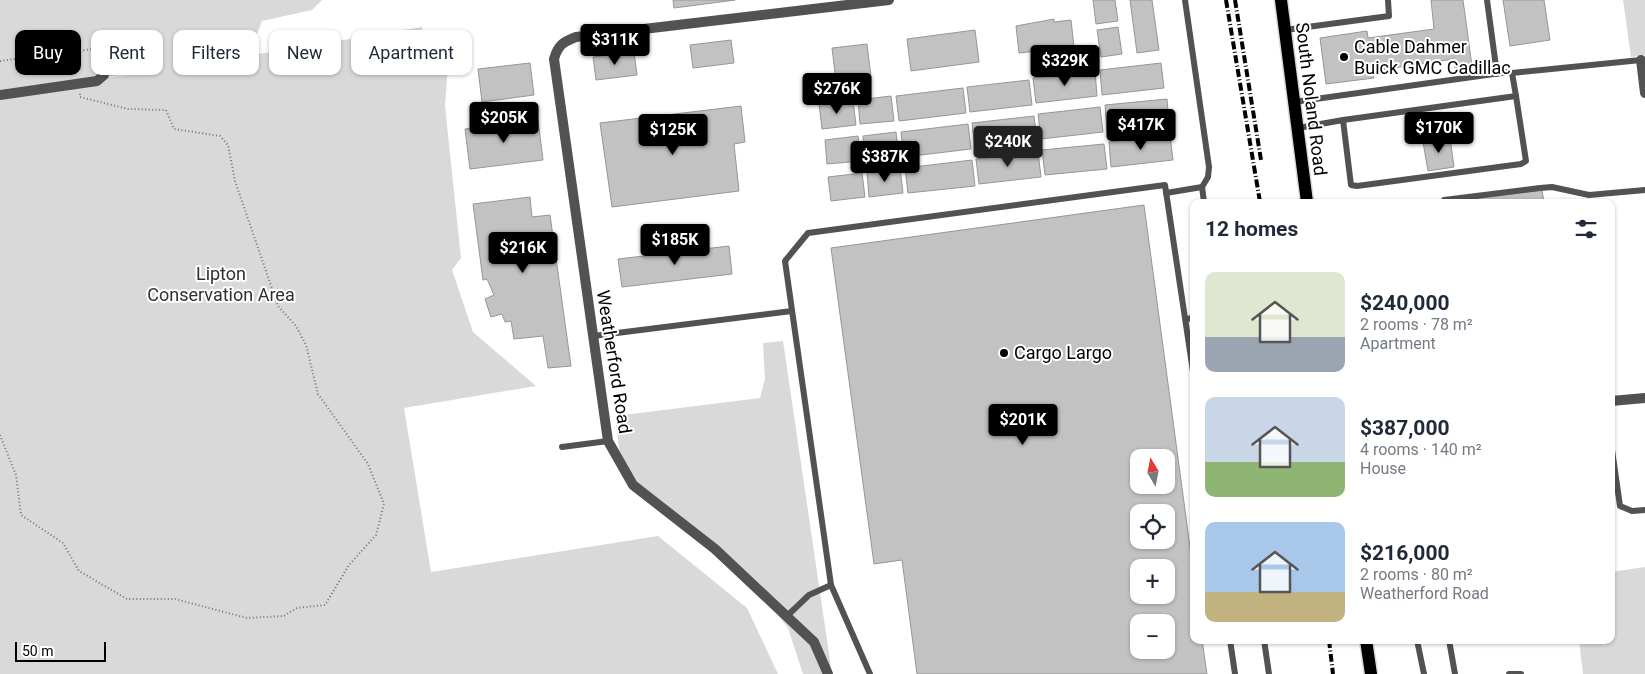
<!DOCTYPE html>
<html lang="en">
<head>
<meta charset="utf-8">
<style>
  :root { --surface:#fff; --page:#f6f6f7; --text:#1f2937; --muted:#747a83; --accent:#000 }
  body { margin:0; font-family:Roboto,sans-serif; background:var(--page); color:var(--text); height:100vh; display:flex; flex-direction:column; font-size:19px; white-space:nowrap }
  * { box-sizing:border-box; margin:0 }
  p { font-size:16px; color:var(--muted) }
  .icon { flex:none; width:28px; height:28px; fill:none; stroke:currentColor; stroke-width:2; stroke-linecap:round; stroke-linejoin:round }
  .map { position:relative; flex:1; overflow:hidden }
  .drawer { position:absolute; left:1190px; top:199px; width:425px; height:445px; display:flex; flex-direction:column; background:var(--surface); border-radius:10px; box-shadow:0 1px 4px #0004 }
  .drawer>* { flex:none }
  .hud { position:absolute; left:15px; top:30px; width:475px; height:45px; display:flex; gap:10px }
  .needle { width:32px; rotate:350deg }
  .fabs { position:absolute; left:1130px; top:449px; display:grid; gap:10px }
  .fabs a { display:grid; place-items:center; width:45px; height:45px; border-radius:10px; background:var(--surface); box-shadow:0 1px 4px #0004; font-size:25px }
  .scale { position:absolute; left:15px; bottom:12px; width:91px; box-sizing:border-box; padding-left:5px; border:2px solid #000; border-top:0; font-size:14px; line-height:18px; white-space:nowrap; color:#000; -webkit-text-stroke:4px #fff; paint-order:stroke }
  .price { position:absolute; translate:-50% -42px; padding:0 11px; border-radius:5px; background:var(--accent); color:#fff; font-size:16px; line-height:32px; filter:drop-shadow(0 1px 2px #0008) }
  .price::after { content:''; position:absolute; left:50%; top:30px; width:15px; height:11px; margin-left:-8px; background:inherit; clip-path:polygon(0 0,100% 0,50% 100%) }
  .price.selected { background:#222; color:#fff }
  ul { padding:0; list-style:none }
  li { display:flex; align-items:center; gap:15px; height:125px; padding:0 15px }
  li span { display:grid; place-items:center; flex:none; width:140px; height:100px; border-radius:10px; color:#555 }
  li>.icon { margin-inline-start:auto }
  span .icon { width:60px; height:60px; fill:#fffc; stroke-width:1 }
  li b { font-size:21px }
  h2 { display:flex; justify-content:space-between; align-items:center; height:60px; padding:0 15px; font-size:21px }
  .pill { padding:0 18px; border-radius:10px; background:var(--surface); box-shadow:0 1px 4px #0004; font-size:18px; line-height:45px }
  .pill.selected { background:var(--accent); color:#fff }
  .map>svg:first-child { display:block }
</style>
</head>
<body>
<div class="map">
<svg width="1645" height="674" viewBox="0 0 1645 674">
  <rect width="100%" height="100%" fill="#fff"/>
  <g fill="#d9d9d9">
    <path d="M0,0H322L312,10L262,21L254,42L213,52L217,61L422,27L424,46L436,44L449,52L445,106L461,258L452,270L473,332L536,386L404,408L431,572L658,536L747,608L778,674H0V95L176,67L0,93Z"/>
    <path d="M1623,0H1645V55L1631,57Z"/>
    <path d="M783,341L832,674H803L788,628L763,596L629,478L619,449L615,416L760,398L765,379L763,343Z"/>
    <path d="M1645,567V674H1583L1579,640H1611V572Z"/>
  </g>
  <g fill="#c2c2c2" stroke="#969696" fill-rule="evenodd">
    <path d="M673,0H735L674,8Z"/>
    <path d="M1093,0H1115L1118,21L1096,24Z"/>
    <path d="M1130,0H1152L1159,50L1137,53Z"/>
    <path d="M1431,0H1463L1472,66L1455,68L1454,59L1373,71L1374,78L1326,84L1320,38L1367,31L1368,38L1434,29Z"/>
    <path d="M1503,0H1544L1550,40L1510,46Z"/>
    <path d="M1054,19V22L1071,20L1074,47L1019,53L1016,26Z"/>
    <path d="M1118,27L1122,54L1101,57L1097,30Z"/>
    <path d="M975,30L979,62L911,71L907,39Z"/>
    <path d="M731,40L734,63L693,68L690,45Z"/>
    <path d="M867,44L871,77L836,81L832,48Z"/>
    <path d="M634,52L637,75L596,80L593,57Z"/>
    <path d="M530,63L534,95L482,102L478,69Z"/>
    <path d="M1161,63L1164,88L1102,95L1100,70Z"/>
    <path d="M1095,71L1097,96L1036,103L1033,78Z"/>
    <path d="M1029,80L1032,105L970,112L967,87Z"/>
    <path d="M963,88L966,113L899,121L896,96Z"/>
    <path d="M891,96L894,121L860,124L858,100Z"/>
    <path d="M1167,99L1169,124L1107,131L1105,105Z"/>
    <path d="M853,101L856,125L822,129L819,104Z"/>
    <path d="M741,106L745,142L734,144L739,191L612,207L600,123Z"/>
    <path d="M1100,107L1103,132L1041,139L1038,114Z"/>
    <path d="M1034,116L1037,141L975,148L972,123Z"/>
    <path d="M538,120L543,160L470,169L465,129Z"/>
    <path d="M968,124L971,149L904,157L901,132Z"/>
    <path d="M896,132L899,157L865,160L863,136Z"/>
    <path d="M1170,135L1173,160L1111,167L1109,142Z"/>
    <path d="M858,136L861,161L827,164L825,140Z"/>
    <path d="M1450,138L1454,167L1428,171L1423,142Z"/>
    <path d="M1104,144L1107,169L1045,175L1042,150Z"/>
    <path d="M1038,152L1041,177L979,184L976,159Z"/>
    <path d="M972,160L975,186L908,193L905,168Z"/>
    <path d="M900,169L903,193L869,197L867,172Z"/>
    <path d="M862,173L865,197L831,201L828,177Z"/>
    <path d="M1542,190L1544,202H1448Z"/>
    <path d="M530,197L532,217L550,215L571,366L548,368L543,336L514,339L511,321L505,322L502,314L491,317L485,299L494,295L487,279L483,280L473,204Z"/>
    <path d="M1144,205L1194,577V640H1202L1207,674H917L902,560L874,564L831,248ZM1139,458H1166V485H1139ZM1139,512H1166V540H1139ZM1139,568H1166V595H1139ZM1139,622H1166V650H1139Z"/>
    <path d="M729,246L732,274L622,287L618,259Z"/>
  </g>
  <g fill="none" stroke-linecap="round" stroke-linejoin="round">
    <defs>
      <g id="primary">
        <path d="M1281,0L1307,202"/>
        <path d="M1366,640L1371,674"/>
      </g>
    </defs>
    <use href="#primary" stroke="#dbdbdb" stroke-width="15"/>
    <g stroke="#747474" stroke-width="2" stroke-dasharray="1 2.5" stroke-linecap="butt">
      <path d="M41,49L44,77"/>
      <path d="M0,61L93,49V43"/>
      <path d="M0,435L16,475L21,515L63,543L79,571L127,599H175L247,618L284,616L297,608L325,605L349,565L376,535L384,504L368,464L318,394L306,345L296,326L278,306L235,181L228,145L220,136L174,129L166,110L128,109L80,97V93"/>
    </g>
    <g stroke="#525252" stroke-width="6">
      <path d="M1185,0L1209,167L1208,177L1202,187L1204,202"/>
      <path d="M1487,0L1497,74"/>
      <path d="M1285,30L1389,16L1388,0"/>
      <path d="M1512,73L1641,60"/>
      <path d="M1294,102L1508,72L1512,73L1516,96"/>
      <path d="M1298,128L1343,120L1516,96L1526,161L1521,164L1357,186L1351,185L1343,120"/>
      <path d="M1166,193L1202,187"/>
      <path d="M1442,202L1444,200L1540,188L1552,187L1589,195L1645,190"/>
      <path d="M1186,319L1194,318"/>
      <path d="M593,336L792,311"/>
      <path d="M1611,443L1620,506L1632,511L1645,510"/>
      <path d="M562,447L608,441"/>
      <path d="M787,616L809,595L831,585"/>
      <path d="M1230,640L1235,674"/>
      <path d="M1264,640L1269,674"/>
      <path d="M1417,640L1424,674"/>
      <path d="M1449,640L1455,674"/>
      <path d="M870,674L831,585L785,261L808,233L1165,185L1194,378"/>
      <path d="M1509,674H1521"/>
    </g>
    <g stroke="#525252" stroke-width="10">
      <path d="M1641,60L1645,93"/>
      <path d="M0,95L97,81L104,75"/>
      <path d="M1611,401L1645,398"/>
      <path d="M828,674L814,642L715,549L633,485L608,441L554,59C558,45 563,42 576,37L889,0"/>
    </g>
    <use href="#primary" stroke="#000" stroke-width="12"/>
    <g stroke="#000" stroke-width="4" stroke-dasharray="8 2.5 1 2.5" stroke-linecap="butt">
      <path d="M1226,0L1260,202"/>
      <path d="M1235,0L1261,160"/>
      <path d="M1329,640L1333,674"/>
    </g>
  </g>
  <g fill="#000" stroke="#fff" stroke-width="2">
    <circle cx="1344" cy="57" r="5"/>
    <circle cx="1004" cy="353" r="5"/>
  </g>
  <g text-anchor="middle" stroke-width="4" stroke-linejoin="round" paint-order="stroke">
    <g font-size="18" fill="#000" stroke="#fff" text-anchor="start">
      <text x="1354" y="53">Cable Dahmer<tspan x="1354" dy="21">Buick GMC Cadillac</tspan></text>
      <text x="1014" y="359">Cargo Largo</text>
    </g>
    <g font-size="18" fill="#000" stroke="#fff">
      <text transform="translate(1311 99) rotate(83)" y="6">South Noland Road</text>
      <text transform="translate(614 362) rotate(81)" y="6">Weatherford Road</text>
    </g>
    <g font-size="18" fill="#303030" stroke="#fff">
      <text x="221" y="280">Lipton<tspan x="221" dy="21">Conservation Area</tspan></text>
    </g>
  </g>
</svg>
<div class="fabs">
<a><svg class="needle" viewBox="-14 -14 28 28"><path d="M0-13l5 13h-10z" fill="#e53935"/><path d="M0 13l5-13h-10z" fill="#747a83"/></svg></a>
<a><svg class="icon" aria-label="locate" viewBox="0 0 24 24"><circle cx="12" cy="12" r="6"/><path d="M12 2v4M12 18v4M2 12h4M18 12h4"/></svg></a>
<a>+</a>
<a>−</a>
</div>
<div class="scale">50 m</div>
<b class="price" style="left:615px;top:66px">$311K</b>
<b class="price" style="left:1065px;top:87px">$329K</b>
<b class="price" style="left:837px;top:115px">$276K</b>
<b class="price" style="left:504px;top:144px">$205K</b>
<b class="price" style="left:1141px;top:151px">$417K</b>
<b class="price" style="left:1439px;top:154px">$170K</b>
<b class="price" style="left:673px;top:156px">$125K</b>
<b class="price selected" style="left:1008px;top:168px">$240K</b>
<b class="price" style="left:885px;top:183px">$387K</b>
<b class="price" style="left:675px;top:266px">$185K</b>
<b class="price" style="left:523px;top:274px">$216K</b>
<b class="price" style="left:1023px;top:446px">$201K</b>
<div class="hud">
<a class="pill selected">Buy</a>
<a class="pill">Rent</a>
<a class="pill">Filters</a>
<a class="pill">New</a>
<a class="pill">Apartment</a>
</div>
<section class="drawer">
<h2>12 homes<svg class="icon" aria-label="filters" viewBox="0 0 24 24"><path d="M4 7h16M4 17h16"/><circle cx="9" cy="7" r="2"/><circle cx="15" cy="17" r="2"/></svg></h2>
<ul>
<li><span style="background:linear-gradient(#dfe7d0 65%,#9aa5b1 0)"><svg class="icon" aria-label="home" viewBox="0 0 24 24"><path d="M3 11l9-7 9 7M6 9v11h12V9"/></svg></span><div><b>$240,000</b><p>2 rooms · 78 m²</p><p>Apartment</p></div></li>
<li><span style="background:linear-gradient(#c9d6e8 65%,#8fb573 0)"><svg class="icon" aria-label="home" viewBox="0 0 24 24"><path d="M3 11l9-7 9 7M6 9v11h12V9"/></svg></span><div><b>$387,000</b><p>4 rooms · 140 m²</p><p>House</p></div></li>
<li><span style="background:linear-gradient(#a9c7e8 70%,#c2b280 0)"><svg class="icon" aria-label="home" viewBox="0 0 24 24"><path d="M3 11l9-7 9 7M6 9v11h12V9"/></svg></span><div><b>$216,000</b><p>2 rooms · 80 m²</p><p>Weatherford Road</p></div></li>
</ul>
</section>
</div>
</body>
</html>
